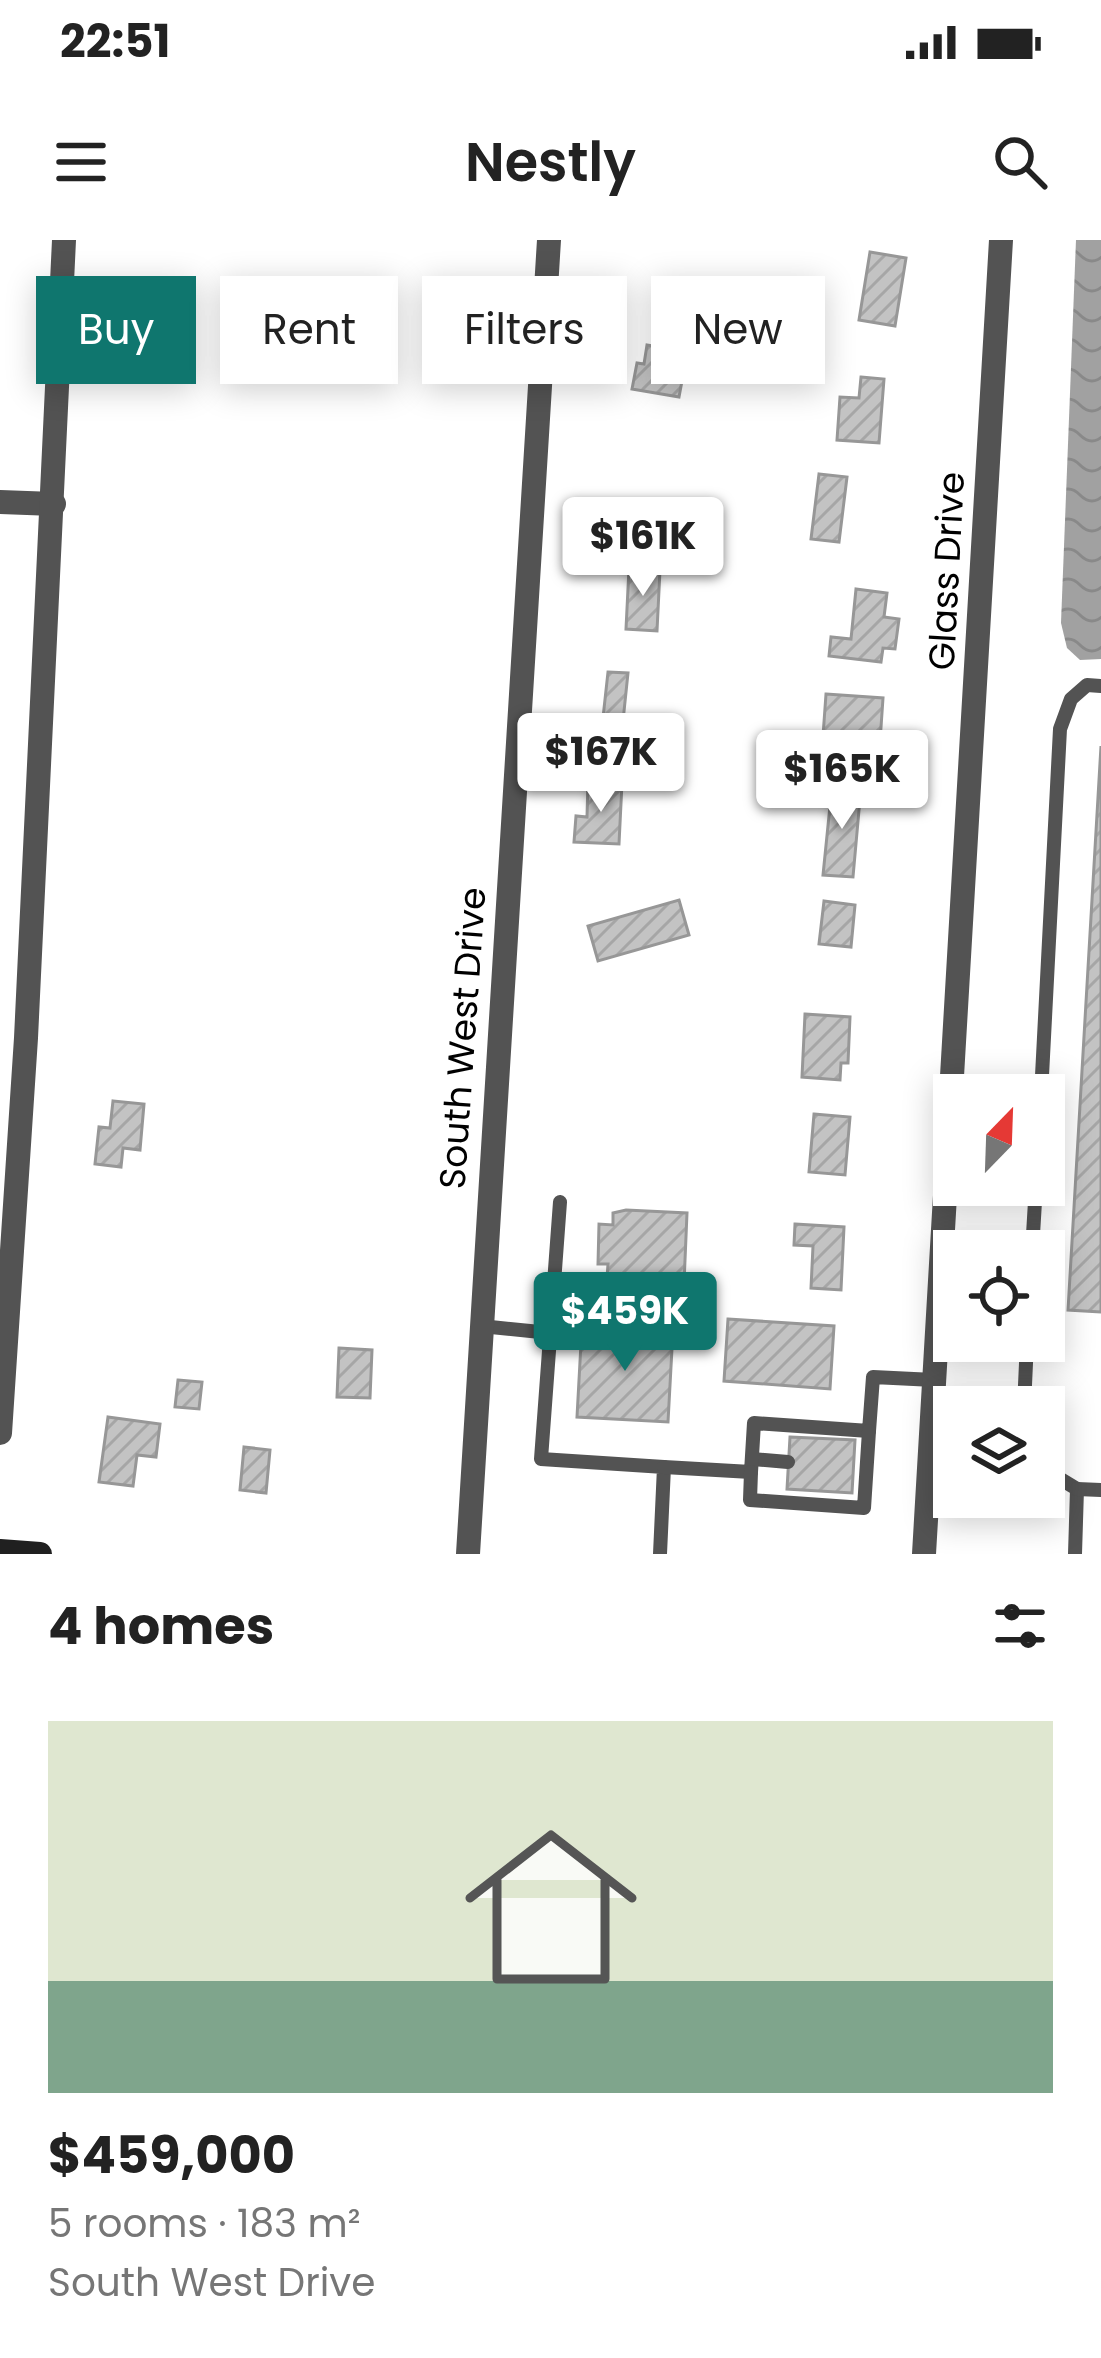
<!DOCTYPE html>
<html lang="en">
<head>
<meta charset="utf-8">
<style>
  :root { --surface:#fff; --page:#f6f6f6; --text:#222; --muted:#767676; --accent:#0f766e }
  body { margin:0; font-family:Poppins,sans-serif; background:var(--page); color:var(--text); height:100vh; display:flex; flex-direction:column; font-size:45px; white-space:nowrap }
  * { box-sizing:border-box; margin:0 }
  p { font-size:39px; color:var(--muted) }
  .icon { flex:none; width:66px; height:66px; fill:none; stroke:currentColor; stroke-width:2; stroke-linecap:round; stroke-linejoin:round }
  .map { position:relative; height:1314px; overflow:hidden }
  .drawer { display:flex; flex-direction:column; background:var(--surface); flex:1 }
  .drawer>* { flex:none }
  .banner { position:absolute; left:36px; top:36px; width:1029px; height:108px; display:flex; gap:24px }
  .needle { width:78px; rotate:23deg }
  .buttons { position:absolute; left:933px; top:834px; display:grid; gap:24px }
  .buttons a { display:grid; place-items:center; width:132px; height:132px; border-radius:0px; background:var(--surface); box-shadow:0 6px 30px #0003; font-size:60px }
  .price { position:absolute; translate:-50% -102px; padding:0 27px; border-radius:12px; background:#fff; color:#222; font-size:39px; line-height:78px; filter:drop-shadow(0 3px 6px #0008) }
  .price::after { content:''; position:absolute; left:50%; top:72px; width:36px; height:27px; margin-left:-18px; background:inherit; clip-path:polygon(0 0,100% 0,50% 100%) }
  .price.current { background:var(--accent); color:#fff }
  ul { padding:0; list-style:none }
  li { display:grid; align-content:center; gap:24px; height:636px; padding:0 48px }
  li span { display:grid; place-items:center; height:372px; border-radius:0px; color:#555 }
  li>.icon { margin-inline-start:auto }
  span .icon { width:216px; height:216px; fill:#fffc; stroke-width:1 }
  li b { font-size:51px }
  h2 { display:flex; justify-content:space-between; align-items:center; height:144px; padding:0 48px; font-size:51px }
  .tag { padding:0 42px; border-radius:0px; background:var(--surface); box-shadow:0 6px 30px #0003; font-size:42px; line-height:108px }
  .tag.current { background:var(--accent); color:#fff }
  .status { display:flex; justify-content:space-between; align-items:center; height:84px; padding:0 60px; background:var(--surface); direction:ltr }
  .status svg { height:33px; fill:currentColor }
  header { display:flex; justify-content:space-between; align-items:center; height:156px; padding:0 48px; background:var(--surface); font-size:54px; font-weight:600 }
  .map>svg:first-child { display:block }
</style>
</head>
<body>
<div class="status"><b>22:51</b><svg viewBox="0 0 49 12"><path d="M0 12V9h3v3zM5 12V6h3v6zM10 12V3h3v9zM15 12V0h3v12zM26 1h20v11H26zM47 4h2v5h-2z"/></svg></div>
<header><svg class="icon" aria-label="menu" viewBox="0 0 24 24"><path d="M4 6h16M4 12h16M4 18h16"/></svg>Nestly<svg class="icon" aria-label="search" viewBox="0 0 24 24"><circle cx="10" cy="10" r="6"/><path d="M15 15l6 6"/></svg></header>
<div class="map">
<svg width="1101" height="1314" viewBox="0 0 1101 1314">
  <defs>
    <pattern id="water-waves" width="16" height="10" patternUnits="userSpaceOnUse" patternTransform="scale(3)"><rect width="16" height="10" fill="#a1a1a1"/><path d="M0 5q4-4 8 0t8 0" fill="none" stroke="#898989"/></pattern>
    <pattern id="building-hatch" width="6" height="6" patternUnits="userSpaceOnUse" patternTransform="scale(3)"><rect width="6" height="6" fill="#c3c3c3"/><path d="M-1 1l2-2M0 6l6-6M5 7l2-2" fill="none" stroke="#a6a6a6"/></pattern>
  </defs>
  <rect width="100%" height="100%" fill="#fff"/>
  <path fill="url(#water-waves)" d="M1076,0H1101V419L1080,420L1067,408L1061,383Z"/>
  <g fill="url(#building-hatch)" stroke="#979797" stroke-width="3">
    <path d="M870,12L906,18L895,86L859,80Z"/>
    <path d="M647,105L678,110L673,139L682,141L679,157L632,149L637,123L644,124Z"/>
    <path d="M861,137L884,139L879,203L837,200L840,157L859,158Z"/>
    <path d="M819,234L847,237L839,302L811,299Z"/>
    <path d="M629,328L660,330L657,391L626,389Z"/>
    <path d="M856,349L887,353L884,377L899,379L895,409L883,408L881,422L829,416L831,397L851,399Z"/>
    <path d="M608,432L628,433L623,481L665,486L662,516L590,505L592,486L602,487Z"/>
    <path d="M826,454L883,458L880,502L862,500L861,513L822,510Z"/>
    <path d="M1101,506V1072L1068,1070Z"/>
    <path d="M588,541L622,543L619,604L574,602L576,576L587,577Z"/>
    <path d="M832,546L861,548L853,637L823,635Z"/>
    <path d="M679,660L689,695L598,721L588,686Z"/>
    <path d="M824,661L855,665L851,707L819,704Z"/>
    <path d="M805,774L850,777L848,823H841L840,840L802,837Z"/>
    <path d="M113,861L144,864L140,910L123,908L121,927L95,924L99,887L110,888Z"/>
    <path d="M814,874L850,877L845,935L809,932Z"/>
    <path d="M626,970L687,973L684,1044L607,1038L608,1024H598L599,984L613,985V973Z"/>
    <path d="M795,984L844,987L841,1050L811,1048L813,1006L794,1005Z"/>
    <path d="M728,1079L834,1086L830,1149L724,1141Z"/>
    <path d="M582,1085L673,1090L668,1182L577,1177Z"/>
    <path d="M339,1108L372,1110L370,1158L337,1157Z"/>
    <path d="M178,1140L202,1142L199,1169L175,1167Z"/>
    <path d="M108,1177L160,1184L156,1217L137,1215L133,1246L99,1242Z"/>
    <path d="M790,1197L855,1200L852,1253L787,1249Z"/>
    <path d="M244,1207L270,1210L266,1253L240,1250Z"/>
  </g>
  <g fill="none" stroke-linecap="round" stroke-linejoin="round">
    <g stroke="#535353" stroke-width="14">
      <path d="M1041,855L1060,489L1071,459L1087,445L1101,446"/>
      <path d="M560,962L541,1219L664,1227L660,1314"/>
      <path d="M1032,1011L1036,945"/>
      <path d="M481,1086L550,1093"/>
      <path d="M1024,1167L1027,1101"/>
      <path d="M752,1219L788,1222"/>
      <path d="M664,1227L751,1232L754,1183L869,1191L873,1137L934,1140"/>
      <path d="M1044,1229L1077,1249L1075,1314"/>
      <path d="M751,1232L750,1260L864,1268L869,1191"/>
      <path d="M1077,1249L1101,1250"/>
    </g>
    <g stroke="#535353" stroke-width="24">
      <path d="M0,262L54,264"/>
      <path d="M0,1193L26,798L64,0"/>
      <path d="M468,1314L549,0"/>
      <path d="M924,1314L1001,0"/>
    </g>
    <path stroke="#202020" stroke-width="24" d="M0,1311L40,1314"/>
  </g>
  <g text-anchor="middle" stroke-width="9" stroke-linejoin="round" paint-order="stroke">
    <g font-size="36" fill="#000" stroke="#fff">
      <text transform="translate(946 331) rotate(-87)" y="13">Glass Drive</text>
      <text transform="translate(462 798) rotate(-86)" y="13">South West Drive</text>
    </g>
  </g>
</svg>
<div class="buttons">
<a><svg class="needle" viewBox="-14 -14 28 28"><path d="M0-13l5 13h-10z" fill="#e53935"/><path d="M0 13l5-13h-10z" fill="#767676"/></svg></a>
<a><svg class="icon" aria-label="locate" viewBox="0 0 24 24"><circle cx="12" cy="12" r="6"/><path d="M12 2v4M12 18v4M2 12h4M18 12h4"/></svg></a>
<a><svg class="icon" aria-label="layers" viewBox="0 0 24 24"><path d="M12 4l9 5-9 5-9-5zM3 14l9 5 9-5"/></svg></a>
</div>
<b class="price" style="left:643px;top:359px">$161K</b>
<b class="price" style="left:601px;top:575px">$167K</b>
<b class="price" style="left:842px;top:592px">$165K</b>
<b class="price current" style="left:625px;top:1134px">$459K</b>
<div class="banner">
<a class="tag current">Buy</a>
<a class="tag">Rent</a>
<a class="tag">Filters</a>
<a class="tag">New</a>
</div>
</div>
<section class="drawer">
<h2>4 homes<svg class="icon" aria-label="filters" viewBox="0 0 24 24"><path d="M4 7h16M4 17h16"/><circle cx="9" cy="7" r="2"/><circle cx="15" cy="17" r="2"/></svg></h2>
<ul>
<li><span style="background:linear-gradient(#dfe7d0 70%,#7fa58c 0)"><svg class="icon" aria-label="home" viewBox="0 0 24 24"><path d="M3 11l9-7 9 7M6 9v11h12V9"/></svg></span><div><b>$459,000</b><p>5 rooms · 183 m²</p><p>South West Drive</p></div></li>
</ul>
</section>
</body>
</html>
